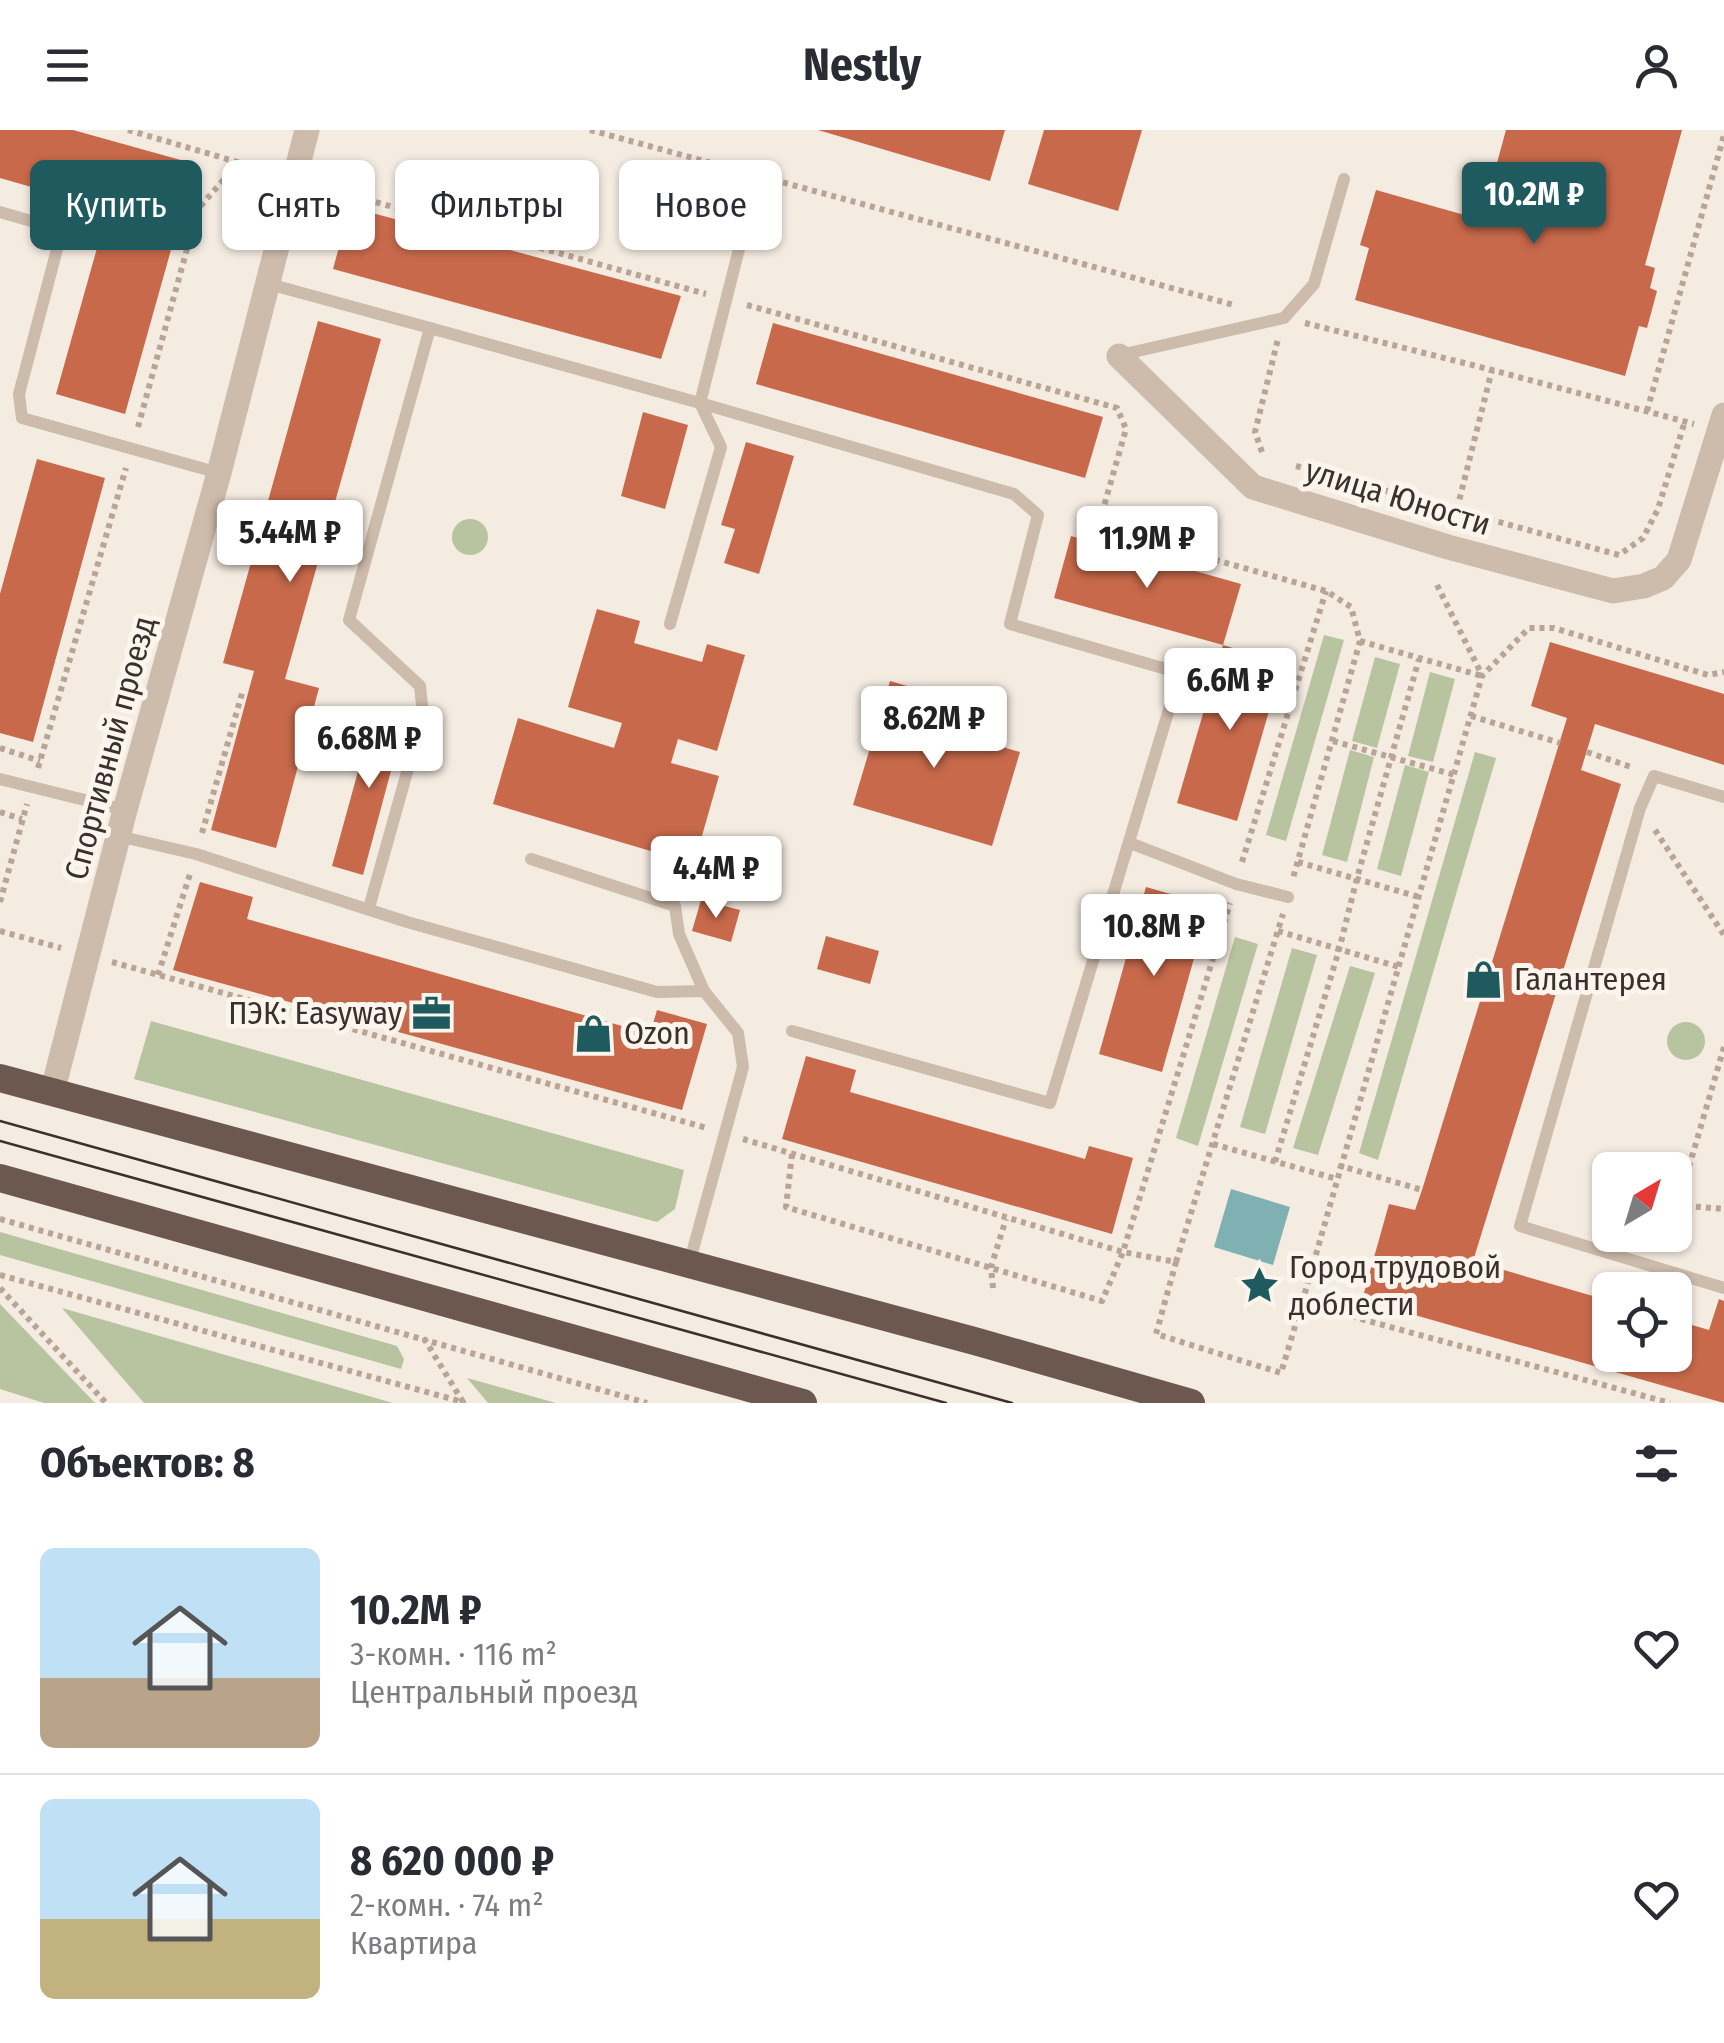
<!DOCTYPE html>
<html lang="ru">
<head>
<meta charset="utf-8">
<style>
  :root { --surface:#fff; --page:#f7f7f7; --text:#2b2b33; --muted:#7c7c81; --line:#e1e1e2; --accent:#1f5a5e }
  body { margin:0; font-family:"Fira Sans Condensed",sans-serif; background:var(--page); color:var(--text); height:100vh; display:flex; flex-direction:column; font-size:38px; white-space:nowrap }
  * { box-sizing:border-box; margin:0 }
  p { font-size:32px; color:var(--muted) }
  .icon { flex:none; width:55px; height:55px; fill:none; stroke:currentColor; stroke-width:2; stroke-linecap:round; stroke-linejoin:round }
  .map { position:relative; height:1273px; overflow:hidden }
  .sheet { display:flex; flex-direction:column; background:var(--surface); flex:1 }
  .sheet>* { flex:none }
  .banner { position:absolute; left:30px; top:30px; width:1000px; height:90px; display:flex; gap:20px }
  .needle { width:65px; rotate:38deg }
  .tools { position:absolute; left:1592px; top:1022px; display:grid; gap:20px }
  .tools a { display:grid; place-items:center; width:100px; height:100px; border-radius:15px; background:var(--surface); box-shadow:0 2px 8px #0004; font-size:50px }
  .price { position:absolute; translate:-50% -85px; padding:0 22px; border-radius:10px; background:#fff; color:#222; font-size:32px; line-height:65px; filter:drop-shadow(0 2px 5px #0008) }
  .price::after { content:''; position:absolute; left:50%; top:60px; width:30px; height:22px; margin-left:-15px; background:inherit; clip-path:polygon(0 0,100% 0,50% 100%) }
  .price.on { background:var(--accent); color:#fff }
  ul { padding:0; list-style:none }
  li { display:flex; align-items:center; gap:30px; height:250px; padding:0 40px }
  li+li { border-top:2px solid var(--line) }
  li span { display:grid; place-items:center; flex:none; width:280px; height:200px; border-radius:15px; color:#555 }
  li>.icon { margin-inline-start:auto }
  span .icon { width:120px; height:120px; fill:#fffc; stroke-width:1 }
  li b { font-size:42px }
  h2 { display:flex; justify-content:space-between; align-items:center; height:120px; padding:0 40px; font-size:42px }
  .pill { padding:0 35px; border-radius:15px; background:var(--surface); box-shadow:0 2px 8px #0004; font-size:35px; line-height:90px }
  .pill.on { background:var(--accent); color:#fff }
  header { display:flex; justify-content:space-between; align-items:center; height:130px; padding:0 40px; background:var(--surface); font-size:45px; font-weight:700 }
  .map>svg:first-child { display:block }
</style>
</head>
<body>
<header><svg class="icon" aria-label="menu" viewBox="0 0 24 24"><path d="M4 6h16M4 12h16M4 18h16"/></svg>Nestly<svg class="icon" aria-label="person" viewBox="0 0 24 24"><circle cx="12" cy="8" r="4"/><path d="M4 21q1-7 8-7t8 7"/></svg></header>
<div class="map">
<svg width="1724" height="1273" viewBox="0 0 1724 1273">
  <rect width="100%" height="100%" fill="#f4ebe1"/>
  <g fill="#b8c4a0">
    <circle cx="470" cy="407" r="18"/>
    <path d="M1324,505L1344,510L1286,711L1266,705Z"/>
    <path d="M1375,527L1400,534L1377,618L1352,611Z"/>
    <path d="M1430,542L1455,549L1433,632L1408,626Z"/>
    <path d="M1350,620L1374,627L1347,732L1322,725Z"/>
    <path d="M1475,622L1496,628L1378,1030L1359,1023Z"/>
    <path d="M1405,635L1429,642L1401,746L1377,739Z"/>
    <path d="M1235,807L1258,814L1198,1016L1176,1008Z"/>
    <path d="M1292,818L1317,825L1265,1004L1240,997Z"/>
    <path d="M1350,836L1375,843L1318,1025L1293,1018Z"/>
    <path d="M151,891L684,1040L675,1079L657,1092L134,949Z"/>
    <circle cx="1686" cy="911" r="19"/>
    <path d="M0,1102L397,1216L404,1229L401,1239L0,1125Z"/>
    <path d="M0,1174L95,1273H44L0,1259Z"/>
    <path d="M62,1178L393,1273H144Z"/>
    <path d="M467,1248L556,1273H488Z"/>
  </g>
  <path fill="#7fb0b2" d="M1231,1059L1290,1077L1273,1135L1214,1117Z"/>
  <g fill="#c8694b">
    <path d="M0,0H73L195,34L125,284L56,264L108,79L0,48Z"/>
    <path d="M818,0H1005L990,51Z"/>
    <path d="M1044,0H1142L1118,81L1028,54Z"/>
    <path d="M1506,0H1682L1645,135L1655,138L1650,158L1657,161L1647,198L1639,196L1625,246L1355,170L1369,118L1360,115L1376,60L1468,86L1473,70L1486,73Z"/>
    <path d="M350,77L681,166L661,229L333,139Z"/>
    <path d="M318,191L381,209L285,549L319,558L276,718L211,700L254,541L223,533Z"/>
    <path d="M773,193L1103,287L1085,348L756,254Z"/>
    <path d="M643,282L688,295L665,379L621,366Z"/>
    <path d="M746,312L794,326L759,444L724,433L735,399L721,395Z"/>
    <path d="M37,329L105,348L33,612L0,603V464Z"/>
    <path d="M1071,406L1241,454L1223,515L1054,468Z"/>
    <path d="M597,479L640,491L634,513L702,532L707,514L745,525L717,621L678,609L671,633L719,646L694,734L493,674L518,588L614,618L622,593L568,577Z"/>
    <path d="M1550,512L1724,564V635L1595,594L1581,640L1621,654L1473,1131L1610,1171V1225H1675V1190L1709,1200L1719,1169L1724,1171V1273L1362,1170L1389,1074L1415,1080L1422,1060L1567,588L1531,576Z"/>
    <path d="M1223,515L1283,533L1237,691L1177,673Z"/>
    <path d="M890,551L942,566L933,597L1020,622L992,716L853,675Z"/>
    <path d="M376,576L406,585L363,745L332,736Z"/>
    <path d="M200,752L253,767L247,789L650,904L657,880L707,894L682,980L173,840Z"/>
    <path d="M1146,757L1209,775L1162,942L1099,924Z"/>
    <path d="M701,770L740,780L731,812L692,801Z"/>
    <path d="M826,806L879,821L870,854L817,839Z"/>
    <path d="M806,926L856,940L850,962L1085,1029L1089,1016L1133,1028L1112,1104L782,1009Z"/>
  </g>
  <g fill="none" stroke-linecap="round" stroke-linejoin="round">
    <g stroke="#b9a596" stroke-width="6" stroke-dasharray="5 5" stroke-linecap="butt">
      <path d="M128,0L268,41"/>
      <path d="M590,0L1234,175"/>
      <path d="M318,56L706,164"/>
      <path d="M747,175L1117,278L1126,299L1098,397L1326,461L1351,477L1360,511L1293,748"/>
      <path d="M1305,193L1492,240L1694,294"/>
      <path d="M1647,281L1724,5"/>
      <path d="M138,297L198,79L239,32"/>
      <path d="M1262,322L1255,302L1278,209"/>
      <path d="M1296,336L1619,425L1643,408L1658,379L1685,291"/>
      <path d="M1457,379L1492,240"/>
      <path d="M1437,455L1482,545"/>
      <path d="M1360,511L1482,546"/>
      <path d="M1471,586L1560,613"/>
      <path d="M1333,611L1455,645"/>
      <path d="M0,618L40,631"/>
      <path d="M1587,622L1634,638"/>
      <path d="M38,638L126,338"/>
      <path d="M0,682L22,689"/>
      <path d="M1655,700L1724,805"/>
      <path d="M202,703L243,560"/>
      <path d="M1242,732L1326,461"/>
      <path d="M1298,732L1419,767"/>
      <path d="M0,772L27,674"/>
      <path d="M0,801L61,818"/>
      <path d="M1278,801L1399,837"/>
      <path d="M112,832L707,998"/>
      <path d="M158,845L190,744"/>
      <path d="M743,1009L1123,1122L1176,1132L1156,1204L1281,1243L1302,1173L1670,1273"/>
      <path d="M1213,1014L1337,1049"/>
      <path d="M792,1024L786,1077L1102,1171L1123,1122L1230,773"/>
      <path d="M1275,1032L1339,820L1357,748L1419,529"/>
      <path d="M1340,1039L1341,1036L1422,1060"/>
      <path d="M1676,1075L1724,1079"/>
      <path d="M1675,1085L1724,917"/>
      <path d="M0,1089L425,1210"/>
      <path d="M1176,1132L1283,784"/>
      <path d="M0,1145L463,1272L425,1210L647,1273"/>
      <path d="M0,1158L106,1273"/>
      <path d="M993,1158L991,1137L1006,1089"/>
      <path d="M1302,1173L1482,546L1529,498H1554L1708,545L1724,542"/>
    </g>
    <g stroke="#cdbbac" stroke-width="12">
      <path d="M0,82L62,100L19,264L22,288L219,343"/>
      <path d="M739,119L700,273L1014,364L1038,385L1010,494L1180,543L1050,973L792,901"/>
      <path d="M269,154L430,198"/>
      <path d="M1120,225L1284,188L1314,154L1344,49"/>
      <path d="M0,649L125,680"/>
      <path d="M1724,667L1654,646L1640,678L1520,1096L1724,1158"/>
      <path d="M118,706L196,724L407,792L657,862L704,861L738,903L743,937L689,1134"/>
      <path d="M1130,713L1236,754L1288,767"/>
      <path d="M531,729L675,776L679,804L704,861"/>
      <path d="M369,778L423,585L420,556L349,490L430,198L700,273L721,317L670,494"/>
    </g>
    <g stroke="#cdbbac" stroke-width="25">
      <path d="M1119,226L1253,357L1448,417L1613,461L1644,456L1663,448L1679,430L1724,285"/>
      <path d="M52,963L125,680L219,343L307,0"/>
    </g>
    <g stroke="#6c584f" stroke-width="28">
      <path d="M0,948L978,1212L1191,1273"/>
      <path d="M0,1048L803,1273"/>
    </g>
    <g stroke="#3b302b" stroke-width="2.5">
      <path d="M0,991L1012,1273"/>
      <path d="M0,1011L946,1273"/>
    </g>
  </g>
  <defs>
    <symbol id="shop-bare" viewBox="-9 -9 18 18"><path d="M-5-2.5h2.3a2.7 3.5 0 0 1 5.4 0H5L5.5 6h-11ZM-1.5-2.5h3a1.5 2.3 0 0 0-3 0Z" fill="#1f5a5e" stroke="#fbf5ee" stroke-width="2.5" paint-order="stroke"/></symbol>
    <symbol id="office-bare" viewBox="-9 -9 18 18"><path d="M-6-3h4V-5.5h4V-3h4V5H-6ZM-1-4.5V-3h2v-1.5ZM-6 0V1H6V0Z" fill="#1f5a5e" stroke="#fbf5ee" stroke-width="2.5" paint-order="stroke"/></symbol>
    <symbol id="sight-bare" viewBox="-9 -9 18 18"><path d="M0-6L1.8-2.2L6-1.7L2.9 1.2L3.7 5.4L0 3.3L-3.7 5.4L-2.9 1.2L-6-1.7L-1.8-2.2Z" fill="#1f5a5e" stroke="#fbf5ee" stroke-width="2.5" paint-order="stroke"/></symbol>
  </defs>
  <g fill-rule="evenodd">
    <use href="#shop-bare" x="1456" y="822" width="55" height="55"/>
    <use href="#office-bare" x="404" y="856" width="55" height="55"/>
    <use href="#shop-bare" x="566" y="876" width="55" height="55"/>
    <use href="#sight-bare" x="1232" y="1128" width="55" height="55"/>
  </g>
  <g text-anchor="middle" stroke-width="10" stroke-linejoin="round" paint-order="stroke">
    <g font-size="32" fill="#3b302b" stroke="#fbf5ee">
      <text transform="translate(1398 367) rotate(17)" y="11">улица Юности</text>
      <text transform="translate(110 618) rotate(-75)" y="11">Спортивный проезд</text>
    </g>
    <g font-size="32" fill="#3b302b" stroke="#fbf5ee" text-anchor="start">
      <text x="1514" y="860">Галантерея</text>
      <text x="402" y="894" text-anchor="end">ПЭК: Easyway</text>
      <text x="624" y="914">Ozon</text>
      <text x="1289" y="1148">Город трудовой<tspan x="1289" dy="37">доблести</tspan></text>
    </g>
  </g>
</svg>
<div class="tools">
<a><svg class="needle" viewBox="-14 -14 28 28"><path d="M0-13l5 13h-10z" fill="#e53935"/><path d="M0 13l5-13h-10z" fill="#7c7c81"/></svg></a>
<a><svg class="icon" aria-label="locate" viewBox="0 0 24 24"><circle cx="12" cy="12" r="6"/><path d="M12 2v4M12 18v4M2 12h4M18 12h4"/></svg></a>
</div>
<b class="price on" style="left:1534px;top:117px">10.2M ₽</b>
<b class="price" style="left:290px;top:455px">5.44M ₽</b>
<b class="price" style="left:1147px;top:461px">11.9M ₽</b>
<b class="price" style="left:1230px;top:603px">6.6M ₽</b>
<b class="price" style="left:934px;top:641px">8.62M ₽</b>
<b class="price" style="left:369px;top:661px">6.68M ₽</b>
<b class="price" style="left:716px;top:791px">4.4M ₽</b>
<b class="price" style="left:1154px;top:849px">10.8M ₽</b>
<div class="banner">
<a class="pill on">Купить</a>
<a class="pill">Снять</a>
<a class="pill">Фильтры</a>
<a class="pill">Новое</a>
</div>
</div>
<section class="sheet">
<h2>Объектов: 8<svg class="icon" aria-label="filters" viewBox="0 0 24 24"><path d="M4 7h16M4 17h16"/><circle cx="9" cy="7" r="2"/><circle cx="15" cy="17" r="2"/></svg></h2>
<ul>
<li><span style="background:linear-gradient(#bfe0f5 65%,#b9a48a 0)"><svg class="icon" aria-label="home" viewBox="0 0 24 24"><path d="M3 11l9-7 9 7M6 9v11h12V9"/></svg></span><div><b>10.2M ₽</b><p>3-комн. · 116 m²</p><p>Центральный проезд</p></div><svg class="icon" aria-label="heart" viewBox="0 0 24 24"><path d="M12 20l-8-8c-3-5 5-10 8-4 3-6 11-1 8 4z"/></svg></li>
<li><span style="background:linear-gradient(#bfe0f5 60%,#c2b280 0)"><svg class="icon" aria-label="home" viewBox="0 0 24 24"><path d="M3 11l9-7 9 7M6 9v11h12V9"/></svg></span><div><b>8 620 000 ₽</b><p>2-комн. · 74 m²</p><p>Квартира</p></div><svg class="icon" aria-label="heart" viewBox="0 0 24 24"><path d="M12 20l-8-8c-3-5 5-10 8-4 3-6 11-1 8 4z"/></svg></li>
</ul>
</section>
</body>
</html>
